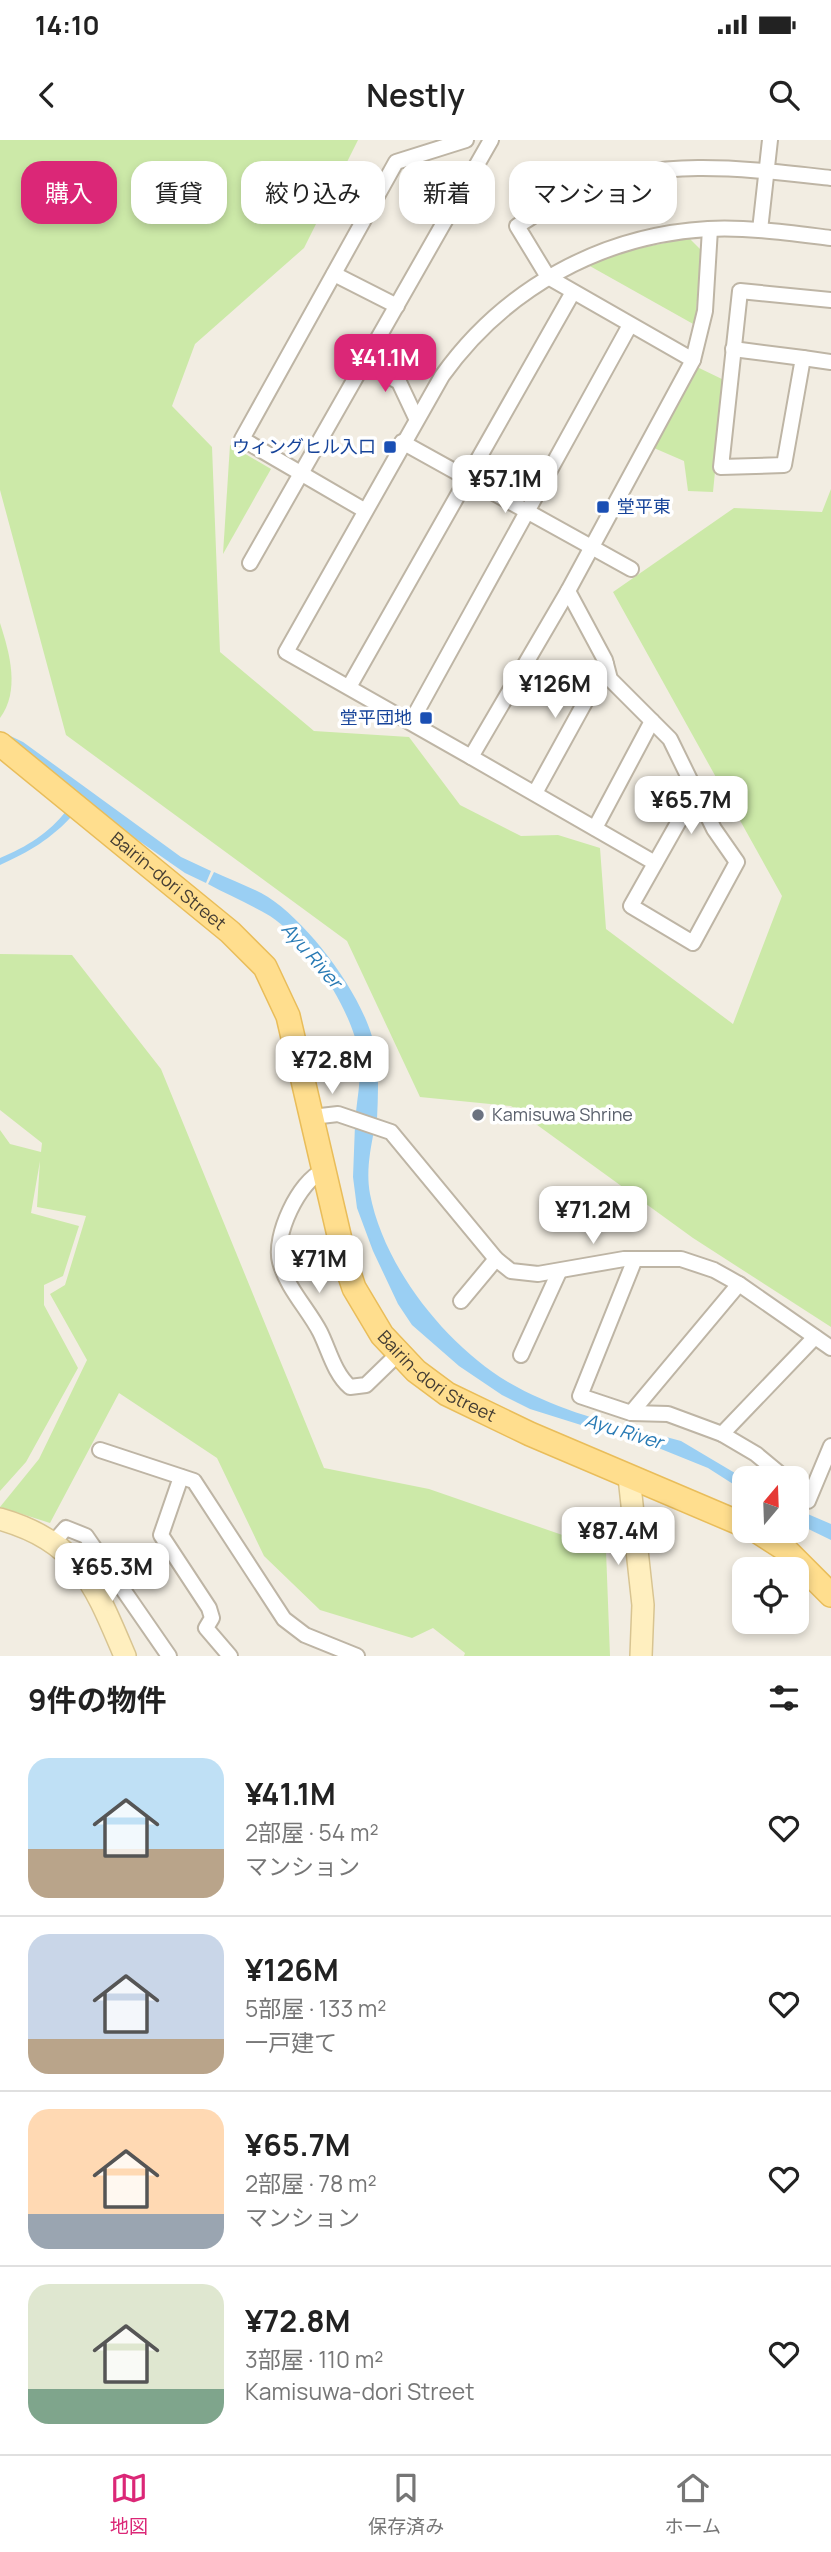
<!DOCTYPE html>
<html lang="ja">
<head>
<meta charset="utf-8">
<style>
  :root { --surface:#fff; --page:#f6f6f6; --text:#222; --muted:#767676; --line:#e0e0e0; --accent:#db2777 }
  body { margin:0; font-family:Manrope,"Noto Sans JP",sans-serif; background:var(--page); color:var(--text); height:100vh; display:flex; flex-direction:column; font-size:26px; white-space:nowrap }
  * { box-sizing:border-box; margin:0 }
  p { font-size:23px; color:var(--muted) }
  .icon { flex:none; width:38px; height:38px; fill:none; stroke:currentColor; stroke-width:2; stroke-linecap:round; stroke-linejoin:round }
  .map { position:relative; height:1516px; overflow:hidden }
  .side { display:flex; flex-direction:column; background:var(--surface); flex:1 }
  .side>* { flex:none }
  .banner { position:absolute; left:21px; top:21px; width:789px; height:63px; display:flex; gap:14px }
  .needle { width:46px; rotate:19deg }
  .tools { position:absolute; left:732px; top:1326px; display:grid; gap:14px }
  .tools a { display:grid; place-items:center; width:77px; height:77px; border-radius:14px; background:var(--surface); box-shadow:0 4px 10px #0003; font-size:35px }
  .price { position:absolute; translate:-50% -60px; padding:0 16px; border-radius:14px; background:#fff; color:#222; font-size:23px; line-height:46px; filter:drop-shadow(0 2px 4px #0008) }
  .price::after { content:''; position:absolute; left:50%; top:42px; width:21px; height:16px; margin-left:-10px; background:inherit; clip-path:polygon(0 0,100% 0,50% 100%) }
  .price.active { background:var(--accent); color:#fff }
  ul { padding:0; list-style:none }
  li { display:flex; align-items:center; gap:21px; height:175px; padding:0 28px }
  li+li { border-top:2px solid var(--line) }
  li span { display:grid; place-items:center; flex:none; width:196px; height:140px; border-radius:21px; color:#555 }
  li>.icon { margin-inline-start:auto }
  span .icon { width:84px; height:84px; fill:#fffc; stroke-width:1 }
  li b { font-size:30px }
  h2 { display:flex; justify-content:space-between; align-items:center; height:84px; padding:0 28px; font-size:30px }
  .chip { padding:0 24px; border-radius:21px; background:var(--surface); box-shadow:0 4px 10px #0003; font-size:24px; line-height:63px }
  .chip.active { background:var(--accent); color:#fff }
  .status { display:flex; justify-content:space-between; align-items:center; height:49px; padding:0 35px; background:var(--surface); direction:ltr }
  .status svg { height:19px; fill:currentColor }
  header { display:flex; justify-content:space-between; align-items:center; height:91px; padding:0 28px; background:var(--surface); font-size:32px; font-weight:600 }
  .menu { display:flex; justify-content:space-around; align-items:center; height:98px; border-top:2px solid var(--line); background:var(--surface); font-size:19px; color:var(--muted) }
  .menu a { display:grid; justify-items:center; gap:4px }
  .menu .active { color:var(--accent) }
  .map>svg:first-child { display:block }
</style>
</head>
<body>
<div class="status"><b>14:10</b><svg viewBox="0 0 49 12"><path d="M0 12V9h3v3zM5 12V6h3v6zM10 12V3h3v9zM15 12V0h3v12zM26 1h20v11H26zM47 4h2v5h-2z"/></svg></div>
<header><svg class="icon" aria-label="back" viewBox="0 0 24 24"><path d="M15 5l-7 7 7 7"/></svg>Nestly<svg class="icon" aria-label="search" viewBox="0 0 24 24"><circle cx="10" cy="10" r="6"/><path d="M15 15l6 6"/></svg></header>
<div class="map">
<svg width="831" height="1516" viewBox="0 0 831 1516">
  <rect width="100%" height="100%" fill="#f2ede2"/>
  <g fill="#cce9a8">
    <path d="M0,0H358L304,108L195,204L172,266L212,307L220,512L314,591L409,597L460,665L521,696L558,695L600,708L606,789L733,884L782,756L613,452L734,368L822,372L831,349V1187L693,1098L511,966L420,957L347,801L66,595L0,350Z"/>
    <path d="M689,98L701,110L695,185L588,125L626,111Z"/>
    <path d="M697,227L724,240L713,352L688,351L684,321L654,308Z"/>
    <path d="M230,305L271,329L223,414Z"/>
    <path d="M0,483C10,514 20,551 0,578Z"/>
    <path d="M0,814L72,815L161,929L324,1328L429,1349L606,1410L610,1516H464L465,1513L433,1488L412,1498L320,1470L264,1416L217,1318L119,1253L50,1383L0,1367L39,1319L87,1220L50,1154L65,1145L86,1076L37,1067L40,1021L31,1073L79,1086L63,1136L44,1145V1165L78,1228L26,1322L0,1351V990L10,1004L41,1012L42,1003L0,970Z"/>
  </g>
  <g fill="#9acff3">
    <path d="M0,591L23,602L181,717L211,731L206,743L185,733L119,687Z"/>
    <path d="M67,670L73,675C51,699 29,712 0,725V718C28,706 48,694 67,670Z"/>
    <path d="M214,732C231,740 251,747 268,757C311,785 369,862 376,914C379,935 378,957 377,979L356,972C358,953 362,933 359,914C352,870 307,800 270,776C250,764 228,755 208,744Z"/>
    <path d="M355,985L374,991C370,1011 366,1033 370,1054C384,1127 445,1204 508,1242C551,1267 600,1281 648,1293V1306L530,1269L502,1255L459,1226L412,1185L398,1164L373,1111L357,1068L353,1037Z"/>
    <path d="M655,1294L681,1301L745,1339L744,1351L708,1328L656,1307Z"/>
    <path d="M796,1369L831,1384V1400L796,1383Z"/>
  </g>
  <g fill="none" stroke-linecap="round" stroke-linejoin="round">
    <defs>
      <g id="street">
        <path d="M831,38C748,29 663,17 582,48C560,56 538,74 517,86L548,137L693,220L568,451L471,617L286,512L442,236C504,149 601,95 708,89C749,87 790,93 831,98"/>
        <path d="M760,90L770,0"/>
        <path d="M334,134L397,166"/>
        <path d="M831,160L740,151L721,327L784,325L803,218L831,222"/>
        <path d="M733,209L803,218"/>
        <path d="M693,220L705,171L710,89"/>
        <path d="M364,222L399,242L416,278"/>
        <path d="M402,302L631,429"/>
        <path d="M364,370L242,299L396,22L466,0"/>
        <path d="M250,423L491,0"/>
        <path d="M568,451L605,520L610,539L670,599L714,689L737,722L693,803L631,766L696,651"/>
        <path d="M349,547L573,152"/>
        <path d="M411,582L630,185"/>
        <path d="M471,617L655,723"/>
        <path d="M535,653L606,524"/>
        <path d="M595,688L652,581"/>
        <path d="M312,977L338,974L391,992L496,1119L511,1131L538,1134L624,1119H681L714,1130L739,1144L831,1208"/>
        <path d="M323,1031C299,1041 273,1096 280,1122C287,1148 308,1169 320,1192C329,1210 334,1233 350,1247L366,1245L399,1213"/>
        <path d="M635,1119L580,1256L631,1273L739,1144"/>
        <path d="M461,1161L496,1119"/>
        <path d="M521,1215L559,1132"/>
        <path d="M631,1273L668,1274L722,1294L815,1197"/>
        <path d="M722,1294L756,1314L786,1339"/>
        <path d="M100,1310L194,1341L284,1479L305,1495L357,1516"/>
        <path d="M181,1337L161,1395L209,1468L212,1478L206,1488L230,1516"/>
        <path d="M796,1349L808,1361L831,1306"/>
        <path d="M53,1403L66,1388L86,1396L169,1516"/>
      </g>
      <g id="secondary">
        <path d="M629,1337L643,1465L641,1516"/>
        <path d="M0,1379C80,1402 95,1446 125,1516"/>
      </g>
      <g id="primary">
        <path id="s1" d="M0,604L230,792L265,827L288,876L345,1121L354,1148L382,1195L416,1231L447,1254L530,1294L744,1385"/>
        <path d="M757,1391L785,1409L831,1455"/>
      </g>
    </defs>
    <use href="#street" stroke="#beb5a5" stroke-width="18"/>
    <use href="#secondary" stroke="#d8c491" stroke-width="24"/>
    <use href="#primary" stroke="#e9bd5a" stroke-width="26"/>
    <use href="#street" stroke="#fff" stroke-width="14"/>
    <use href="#secondary" stroke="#ffefbf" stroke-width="21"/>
    <use href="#primary" stroke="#ffde8e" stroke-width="23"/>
  </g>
  <g fill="#1a4fb4" stroke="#fff" stroke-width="2.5">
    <rect x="383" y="300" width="14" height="14" rx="3.5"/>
    <rect x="596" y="360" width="14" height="14" rx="3.5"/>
    <rect x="419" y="571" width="14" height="14" rx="3.5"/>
  </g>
  <circle fill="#6b7280" stroke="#fff" stroke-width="2.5" cx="478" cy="975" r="7"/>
  <g text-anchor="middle" stroke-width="7" stroke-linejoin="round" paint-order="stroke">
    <g font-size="18" fill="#164399" stroke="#fff" text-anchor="end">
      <text x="376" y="313">ウィングヒル入口</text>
      <text x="617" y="373" text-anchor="start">堂平東</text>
      <text x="412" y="584">堂平団地</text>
    </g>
    <g font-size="18" fill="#443d33" stroke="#fff">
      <text dy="6" stroke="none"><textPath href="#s1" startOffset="217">Bairin-dori Street</textPath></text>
      <text dy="6" stroke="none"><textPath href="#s1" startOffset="805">Bairin-dori Street</textPath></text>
    </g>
    <g font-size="18" fill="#5b616d" stroke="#fff" text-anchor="start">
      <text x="492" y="981">Kamisuwa Shrine</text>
    </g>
    <g font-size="19" font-style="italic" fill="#287ab4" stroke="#fff">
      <text transform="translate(312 815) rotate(49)" y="7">Ayu River</text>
      <text transform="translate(624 1291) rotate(17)" y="7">Ayu River</text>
    </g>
  </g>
</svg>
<div class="tools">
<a><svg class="needle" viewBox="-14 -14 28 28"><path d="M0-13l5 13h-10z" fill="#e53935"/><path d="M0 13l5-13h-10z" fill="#767676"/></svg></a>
<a><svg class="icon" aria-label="locate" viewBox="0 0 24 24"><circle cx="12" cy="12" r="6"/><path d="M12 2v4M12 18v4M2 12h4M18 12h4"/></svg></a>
</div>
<b class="price active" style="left:385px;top:254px">¥41.1M</b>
<b class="price" style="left:505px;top:375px">¥57.1M</b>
<b class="price" style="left:555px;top:580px">¥126M</b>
<b class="price" style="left:691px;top:696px">¥65.7M</b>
<b class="price" style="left:332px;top:956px">¥72.8M</b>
<b class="price" style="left:593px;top:1106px">¥71.2M</b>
<b class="price" style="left:319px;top:1155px">¥71M</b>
<b class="price" style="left:618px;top:1427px">¥87.4M</b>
<b class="price" style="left:112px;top:1463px">¥65.3M</b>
<div class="banner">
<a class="chip active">購入</a>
<a class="chip">賃貸</a>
<a class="chip">絞り込み</a>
<a class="chip">新着</a>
<a class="chip">マンション</a>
</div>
</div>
<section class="side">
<h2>9件の物件<svg class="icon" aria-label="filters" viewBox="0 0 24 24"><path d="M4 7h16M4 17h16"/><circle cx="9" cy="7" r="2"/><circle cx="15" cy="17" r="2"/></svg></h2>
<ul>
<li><span style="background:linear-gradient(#bfe0f5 65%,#b9a48a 0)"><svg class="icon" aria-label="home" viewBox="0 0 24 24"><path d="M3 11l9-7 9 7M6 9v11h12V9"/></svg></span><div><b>¥41.1M</b><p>2部屋 · 54 m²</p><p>マンション</p></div><svg class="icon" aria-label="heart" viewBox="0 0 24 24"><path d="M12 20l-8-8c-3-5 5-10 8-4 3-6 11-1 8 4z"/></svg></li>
<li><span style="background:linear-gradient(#c9d6e8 75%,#b9a48a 0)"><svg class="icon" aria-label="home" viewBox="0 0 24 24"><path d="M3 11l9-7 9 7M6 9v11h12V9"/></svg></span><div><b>¥126M</b><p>5部屋 · 133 m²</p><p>一戸建て</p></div><svg class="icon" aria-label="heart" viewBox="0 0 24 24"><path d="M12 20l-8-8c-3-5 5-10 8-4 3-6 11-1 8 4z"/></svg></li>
<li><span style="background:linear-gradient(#ffd9b3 75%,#9aa5b1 0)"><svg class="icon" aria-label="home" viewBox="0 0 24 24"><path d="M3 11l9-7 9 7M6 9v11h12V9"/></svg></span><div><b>¥65.7M</b><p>2部屋 · 78 m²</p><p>マンション</p></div><svg class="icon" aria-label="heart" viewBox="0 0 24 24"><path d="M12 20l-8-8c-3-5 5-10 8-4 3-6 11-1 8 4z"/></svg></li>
<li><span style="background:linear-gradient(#dfe7d0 75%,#7fa58c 0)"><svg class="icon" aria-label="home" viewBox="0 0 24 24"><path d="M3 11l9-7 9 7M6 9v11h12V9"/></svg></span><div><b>¥72.8M</b><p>3部屋 · 110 m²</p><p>Kamisuwa-dori Street</p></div><svg class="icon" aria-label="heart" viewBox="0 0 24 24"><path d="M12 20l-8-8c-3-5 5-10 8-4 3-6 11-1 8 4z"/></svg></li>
</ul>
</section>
<nav class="menu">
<a class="active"><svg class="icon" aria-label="map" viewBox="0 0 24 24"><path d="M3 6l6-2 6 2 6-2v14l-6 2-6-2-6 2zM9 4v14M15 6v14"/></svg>地図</a>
<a><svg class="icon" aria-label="saved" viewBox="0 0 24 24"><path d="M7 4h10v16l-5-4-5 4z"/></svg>保存済み</a>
<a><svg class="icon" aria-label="home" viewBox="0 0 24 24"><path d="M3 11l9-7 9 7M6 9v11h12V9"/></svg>ホーム</a>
</nav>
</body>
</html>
